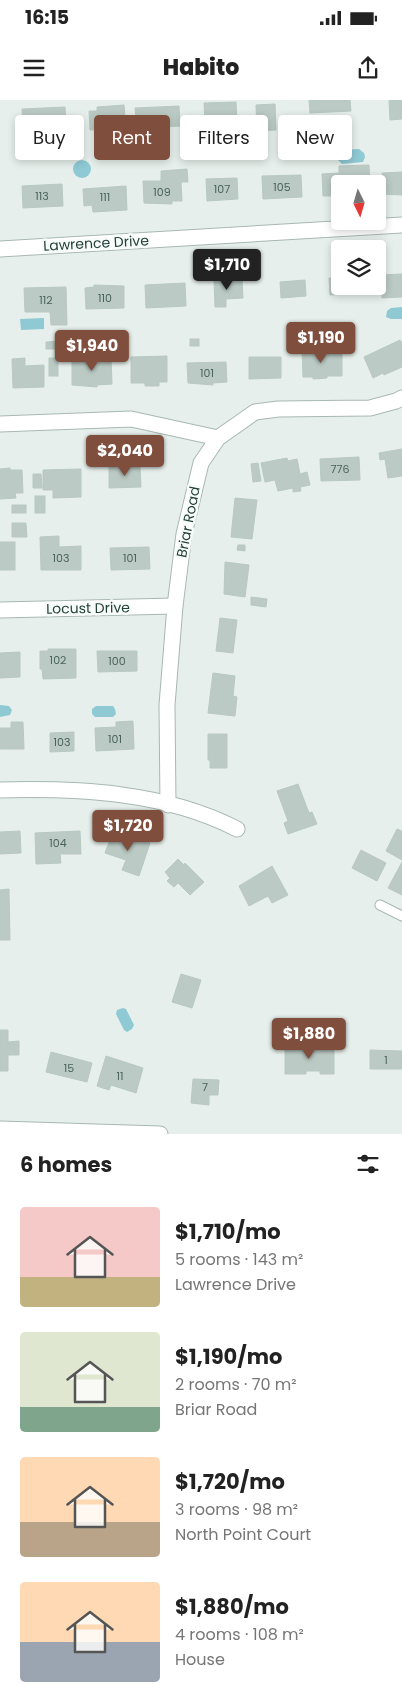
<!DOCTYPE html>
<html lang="en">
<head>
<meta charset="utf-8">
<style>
  :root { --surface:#fff; --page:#f2f2f2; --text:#222; --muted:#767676; --accent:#804e3d }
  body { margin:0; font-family:Poppins,sans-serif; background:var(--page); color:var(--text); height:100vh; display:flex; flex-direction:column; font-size:19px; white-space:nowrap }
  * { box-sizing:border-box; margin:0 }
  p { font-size:16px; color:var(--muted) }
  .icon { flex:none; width:28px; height:28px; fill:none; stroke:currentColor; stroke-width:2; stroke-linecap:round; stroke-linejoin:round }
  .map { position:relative; height:1034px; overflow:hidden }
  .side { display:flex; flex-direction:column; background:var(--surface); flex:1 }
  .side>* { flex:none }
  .top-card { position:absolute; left:15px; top:15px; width:372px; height:45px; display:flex; gap:10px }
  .needle { width:32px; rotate:175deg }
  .controls { position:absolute; left:331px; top:75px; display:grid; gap:10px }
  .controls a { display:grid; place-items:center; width:55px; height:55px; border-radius:5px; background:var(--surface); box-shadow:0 2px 8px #0003; font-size:25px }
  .price { position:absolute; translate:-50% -42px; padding:0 11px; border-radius:5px; background:var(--accent); color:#fff; font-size:16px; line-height:32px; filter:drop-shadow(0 1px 2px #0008) }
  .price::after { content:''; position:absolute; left:50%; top:30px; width:15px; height:11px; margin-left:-8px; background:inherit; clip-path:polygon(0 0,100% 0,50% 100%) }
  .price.current { background:#222; color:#fff }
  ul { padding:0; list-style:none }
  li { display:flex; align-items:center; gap:15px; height:125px; padding:0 20px }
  li span { display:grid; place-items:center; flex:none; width:140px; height:100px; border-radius:5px; color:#555 }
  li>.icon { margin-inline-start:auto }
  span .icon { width:60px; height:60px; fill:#fffc; stroke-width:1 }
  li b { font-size:21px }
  h2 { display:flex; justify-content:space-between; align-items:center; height:60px; padding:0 20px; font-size:21px }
  .pill { padding:0 18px; border-radius:5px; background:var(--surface); box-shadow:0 2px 8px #0003; font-size:18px; line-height:45px }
  .pill.current { background:var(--accent); color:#fff }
  .status { display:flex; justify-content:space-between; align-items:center; height:35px; padding:0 25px; background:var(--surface); direction:ltr }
  .status svg { height:14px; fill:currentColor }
  header { display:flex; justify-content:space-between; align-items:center; height:65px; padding:0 20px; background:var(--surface); font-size:22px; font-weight:800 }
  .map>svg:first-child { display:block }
</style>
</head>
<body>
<div class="status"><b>16:15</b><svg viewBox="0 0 49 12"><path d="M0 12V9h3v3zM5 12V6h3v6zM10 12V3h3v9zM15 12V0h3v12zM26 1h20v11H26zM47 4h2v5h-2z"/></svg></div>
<header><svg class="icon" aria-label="menu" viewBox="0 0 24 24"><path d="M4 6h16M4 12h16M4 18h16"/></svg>Habito<svg class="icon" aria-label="share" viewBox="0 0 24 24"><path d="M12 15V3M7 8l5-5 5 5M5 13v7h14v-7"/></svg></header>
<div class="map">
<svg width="402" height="1034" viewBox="0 0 402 1034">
  <rect width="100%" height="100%" fill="#e6efeb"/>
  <g fill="#8ec9d4">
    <path d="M359,49L364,53L365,57L363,62L342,64L337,59V53L340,50Z"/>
    <circle cx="82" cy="69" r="9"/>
    <path d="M402,207V219H391L386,217L387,211L391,208Z"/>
    <path d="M44,218V229L21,230L20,219Z"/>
    <path d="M0,605L9,606L12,610L10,615L0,617Z"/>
    <path d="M96,606H113L115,609L116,614L113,617H95L92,614V609Z"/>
    <path d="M123,908L126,909L134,925L132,929L127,932L124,930L116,914L117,910Z"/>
  </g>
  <g fill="#bbcac4" stroke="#b8c9c2">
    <path d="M309,0H350L351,11L310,13Z"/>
    <path d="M389,0H402V19L390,20Z"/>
    <path d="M236,2L237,23L205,25L204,3Z"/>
    <path d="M275,4L276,30L257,31L256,5Z"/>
    <path d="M124,5L126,29L90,30L89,11H97V7Z"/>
    <path d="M179,6L180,26L137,28L135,8Z"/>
    <path d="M65,7L66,27L23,29L22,9Z"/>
    <path d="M197,43V50H187V44Z"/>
    <path d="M200,53V59H192L191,54Z"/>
    <path d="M369,65L370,84H340V104L339,96H323L322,74L339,73V66Z"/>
    <path d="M187,69L188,82H181L182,101H172V104L144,103L143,81H161V71Z"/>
    <path d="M402,72V95L382,94V73Z"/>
    <path d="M301,75L302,97L263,99L262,76Z"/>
    <path d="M237,78L238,99L207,101L206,79Z"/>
    <path d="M62,84L63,106L23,108L22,86Z"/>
    <path d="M126,86L127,110L93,112L92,105L84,106L83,89Z"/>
    <path d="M402,174V197L382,198L381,175Z"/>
    <path d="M340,175V186H364V193L330,195L329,178H337V176Z"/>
    <path d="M242,179L243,198L226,199V207H215L214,181Z"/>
    <path d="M305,180L306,196L281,198L280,182Z"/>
    <path d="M185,183L186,206L146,208L145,185Z"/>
    <path d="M94,185L124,186V208L86,209L85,188L94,187Z"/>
    <path d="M66,187L67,225H51L50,212H25L24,188Z"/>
    <path d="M69,239L70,250H62V240Z"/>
    <rect x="190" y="239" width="9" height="7"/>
    <path d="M400,240L402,243V267L384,275L383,273L373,278L364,257Z"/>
    <path d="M58,241V249H46V242Z"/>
    <path d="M302,247H318V255L342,254V276H327V278L313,279V277H303Z"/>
    <path d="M167,256V282H159V286H145V283H131V257Z"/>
    <path d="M88,257V263H99V257H111L112,284L97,285V287L72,285V258Z"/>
    <path d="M249,257H281V278L249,279Z"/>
    <path d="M25,258V266L44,265V287L13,288L12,259Z"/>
    <rect x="49" y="258" width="9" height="18"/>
    <path d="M226,262L227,282L213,283V285L188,283L187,263Z"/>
    <path d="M402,349V376L388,378L385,359L380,360L379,353Z"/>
    <path d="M359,357L360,380L321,381L320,359Z"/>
    <path d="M287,358L288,361L297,359L300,374L307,372L310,385L300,387L301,391L293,392V388L278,391L275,380L265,382L261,363Z"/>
    <path d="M258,363L261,381L253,382L251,364Z"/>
    <path d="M109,366H140L141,387L109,388Z"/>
    <path d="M10,368V370H22L23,393H15L16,398L0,399V369Z"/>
    <path d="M81,369V397L53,398V390H43V370Z"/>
    <path d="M33,374H41L42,388H33Z"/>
    <rect x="35" y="396" width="10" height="17"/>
    <path d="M235,398L257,400L252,439L231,437Z"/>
    <rect x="12" y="405" width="14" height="8"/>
    <path d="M12,423H26L27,437H12Z"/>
    <path d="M59,436V447L81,446V470H41L40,437Z"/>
    <rect x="0" y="442" width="15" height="28"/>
    <path d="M238,445H245V451L237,450Z"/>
    <path d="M149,447L150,469L111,470L110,448Z"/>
    <path d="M225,462L249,465L245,497L224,494Z"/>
    <path d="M251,497L267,499L266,507L251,505Z"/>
    <path d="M220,518L237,520L233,553L216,551Z"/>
    <path d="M48,549H76V578L43,579L42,569H40V551H48Z"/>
    <path d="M97,551H137V571L98,572Z"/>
    <path d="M20,552V577L0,578V553Z"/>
    <path d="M213,573L235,576L233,596L237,597L235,616L208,613Z"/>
    <path d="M133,621L134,649L96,651L95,628L116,627V622Z"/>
    <path d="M11,622H23L24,649H0V628H11Z"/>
    <path d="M74,632V651L50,652V633Z"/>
    <path d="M208,634H227V668H210V660H208Z"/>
    <path d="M298,684L309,713L312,712L317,724L288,734L284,723L288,721L277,691Z"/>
    <path d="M397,729L402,731V760L386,751Z"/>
    <path d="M20,731L21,753L0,754V732Z"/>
    <path d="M80,731L81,754H60L61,763L36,764L35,733Z"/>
    <path d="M113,731L150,743L139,776L122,770L126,760L105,753Z"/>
    <path d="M361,750L386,763L377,781L352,768Z"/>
    <path d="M178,759L184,765L185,763L204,782L190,795L178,783L174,787L167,781L170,778L165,772Z"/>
    <path d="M402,762V795L388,788Z"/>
    <path d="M272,766L288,795L272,803L268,796L249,806L239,786Z"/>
    <path d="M9,789L10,840H0V790Z"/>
    <path d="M181,874L201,880L192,908L172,902Z"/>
    <path d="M0,930H8V942L19,941V955H8V971H0Z"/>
    <path d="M285,947H334V974H320V971H306V974H285Z"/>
    <path d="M370,950L402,951V969H370Z"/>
    <path d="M51,952L92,963L87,982L46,972Z"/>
    <path d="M106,956L143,968L136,993L111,985L109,990L97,986Z"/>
    <path d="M193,979L219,980L218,995H209V1005L191,1003Z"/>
  </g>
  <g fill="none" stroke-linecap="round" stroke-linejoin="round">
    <defs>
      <path id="lane" d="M380,805L402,816"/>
      <g id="street">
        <path d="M0,149L402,125"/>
        <path d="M0,324L131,319L218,338"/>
        <path d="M0,510L175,506"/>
        <path d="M0,690C80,688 165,692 237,729"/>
        <path d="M168,705L167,605L175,506L184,434L201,363L218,338L255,312L278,309L370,308L396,301L402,298"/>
        <path d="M0,1029L160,1034"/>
      </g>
    </defs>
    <use href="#lane" stroke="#a8b8b2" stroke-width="11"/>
    <use href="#street" stroke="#a8b8b2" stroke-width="17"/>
    <use href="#lane" stroke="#fff" stroke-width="9"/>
    <use href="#street" stroke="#fff" stroke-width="15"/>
  </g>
  <g text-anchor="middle" stroke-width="5" stroke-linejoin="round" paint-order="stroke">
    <g font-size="11" fill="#4a645c">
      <text x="282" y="91">105</text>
      <text x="222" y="93">107</text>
      <text x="162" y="96">109</text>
      <text x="42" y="100">113</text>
      <text x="105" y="101">111</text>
      <text x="105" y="202">110</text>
      <text x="46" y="204">112</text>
      <text x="207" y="277">101</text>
      <text x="340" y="373">776</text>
      <text x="61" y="462">103</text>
      <text x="130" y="462">101</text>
      <text x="58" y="564">102</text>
      <text x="117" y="565">100</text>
      <text x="115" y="643">101</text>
      <text x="62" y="646">103</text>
      <text x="58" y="747">104</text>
      <text x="386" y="964">1</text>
      <text x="69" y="972">15</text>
      <text x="120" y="980">11</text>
      <text x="205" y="991">7</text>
    </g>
    <g font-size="14" fill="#24423a" stroke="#f7fbf9">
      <text transform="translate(96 143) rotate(-3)" y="5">Lawrence Drive</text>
      <text transform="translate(188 422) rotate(-79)" y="5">Briar Road</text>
      <text transform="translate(88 508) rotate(-1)" y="5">Locust Drive</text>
    </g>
  </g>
</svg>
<div class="controls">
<a><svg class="needle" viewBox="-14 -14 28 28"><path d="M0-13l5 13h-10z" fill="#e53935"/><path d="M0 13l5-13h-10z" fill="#767676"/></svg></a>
<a><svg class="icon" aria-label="layers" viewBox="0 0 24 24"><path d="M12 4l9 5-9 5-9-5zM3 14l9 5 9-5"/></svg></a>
</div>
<b class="price current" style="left:227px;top:191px">$1,710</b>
<b class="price" style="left:321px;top:264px">$1,190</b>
<b class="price" style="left:92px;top:272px">$1,940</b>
<b class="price" style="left:125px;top:377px">$2,040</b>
<b class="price" style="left:128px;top:752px">$1,720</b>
<b class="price" style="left:309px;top:960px">$1,880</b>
<div class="top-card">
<a class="pill">Buy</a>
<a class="pill current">Rent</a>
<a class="pill">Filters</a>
<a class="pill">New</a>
</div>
</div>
<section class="side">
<h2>6 homes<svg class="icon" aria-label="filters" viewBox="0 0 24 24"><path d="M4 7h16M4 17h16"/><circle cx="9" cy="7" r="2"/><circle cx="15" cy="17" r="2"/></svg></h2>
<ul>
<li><span style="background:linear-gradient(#f6c9c9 70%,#c2b280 0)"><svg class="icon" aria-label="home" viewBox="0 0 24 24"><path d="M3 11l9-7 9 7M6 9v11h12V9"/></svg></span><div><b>$1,710/mo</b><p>5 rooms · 143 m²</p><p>Lawrence Drive</p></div></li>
<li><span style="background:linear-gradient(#dfe7d0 75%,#7fa58c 0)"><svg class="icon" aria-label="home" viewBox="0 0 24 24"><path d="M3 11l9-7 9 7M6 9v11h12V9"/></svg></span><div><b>$1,190/mo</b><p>2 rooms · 70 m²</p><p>Briar Road</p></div></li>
<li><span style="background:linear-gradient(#ffd9b3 65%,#b9a48a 0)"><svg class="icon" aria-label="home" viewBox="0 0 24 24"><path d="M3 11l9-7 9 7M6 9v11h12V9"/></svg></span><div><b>$1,720/mo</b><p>3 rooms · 98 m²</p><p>North Point Court</p></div></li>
<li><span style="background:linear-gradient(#ffd9b3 60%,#9aa5b1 0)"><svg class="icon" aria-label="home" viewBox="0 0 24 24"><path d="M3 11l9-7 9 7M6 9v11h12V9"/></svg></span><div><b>$1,880/mo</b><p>4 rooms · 108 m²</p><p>House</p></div></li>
</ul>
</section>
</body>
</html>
